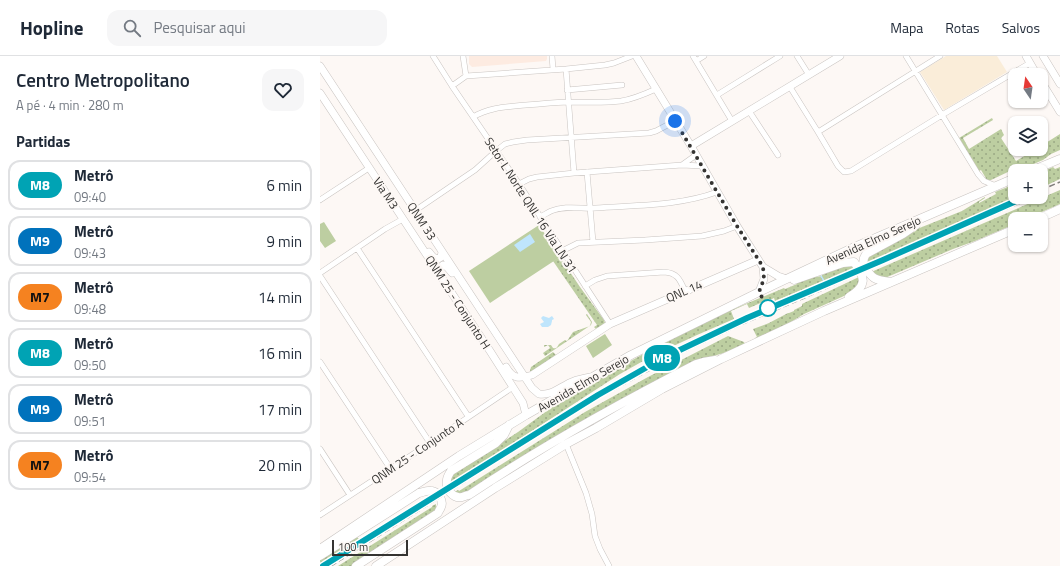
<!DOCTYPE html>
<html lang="pt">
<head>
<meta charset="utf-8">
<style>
  :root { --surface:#fff; --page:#f6f6f7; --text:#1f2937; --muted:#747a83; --line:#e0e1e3 }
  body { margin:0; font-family:"Titillium Web",sans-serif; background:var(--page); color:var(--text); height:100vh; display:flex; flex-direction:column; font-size:15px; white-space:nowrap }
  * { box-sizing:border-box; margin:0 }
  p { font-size:13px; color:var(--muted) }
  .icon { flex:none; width:22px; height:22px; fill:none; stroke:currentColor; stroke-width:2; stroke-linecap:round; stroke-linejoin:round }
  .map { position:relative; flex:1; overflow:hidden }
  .panel { display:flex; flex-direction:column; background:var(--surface); width:320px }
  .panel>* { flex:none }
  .badge { padding:0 8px; border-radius:13px; font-size:14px; line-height:26px }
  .needle { width:26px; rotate:347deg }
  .tools { position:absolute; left:688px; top:12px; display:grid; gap:8px }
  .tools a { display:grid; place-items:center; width:40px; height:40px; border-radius:8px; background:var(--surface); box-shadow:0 1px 3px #0004; font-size:20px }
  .scale { position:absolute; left:12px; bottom:10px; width:76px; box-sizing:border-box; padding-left:4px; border:2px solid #353432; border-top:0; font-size:11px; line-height:14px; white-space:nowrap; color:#353432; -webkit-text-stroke:3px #fdf8f5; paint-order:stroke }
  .you { position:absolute; width:20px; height:20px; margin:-10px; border:3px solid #fff; border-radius:50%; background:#1a73e8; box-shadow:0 0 0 6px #1a73e833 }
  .map>.badge { position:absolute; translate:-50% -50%; box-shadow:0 0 0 2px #fff }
  h2 { padding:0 16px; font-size:15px; line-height:36px }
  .round { display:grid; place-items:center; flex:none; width:42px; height:42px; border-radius:12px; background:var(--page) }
  .overview { display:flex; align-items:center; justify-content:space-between; height:68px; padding:0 16px }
  h1 { font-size:19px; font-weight:600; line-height:30px }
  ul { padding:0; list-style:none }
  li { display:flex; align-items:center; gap:12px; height:50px; margin:0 8px 6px; padding:0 8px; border:2px solid var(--line); border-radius:12px }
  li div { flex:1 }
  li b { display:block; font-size:15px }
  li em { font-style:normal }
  li .badge { min-width:44px; font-weight:700; text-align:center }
  header { display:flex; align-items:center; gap:24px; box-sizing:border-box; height:56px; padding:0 20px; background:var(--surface); border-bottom:1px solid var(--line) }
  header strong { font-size:19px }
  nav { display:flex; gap:22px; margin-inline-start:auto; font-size:14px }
  .search { width:280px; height:36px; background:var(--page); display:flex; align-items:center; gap:10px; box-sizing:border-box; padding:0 14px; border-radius:12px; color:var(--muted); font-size:15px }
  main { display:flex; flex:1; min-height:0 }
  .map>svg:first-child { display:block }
</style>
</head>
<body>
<header>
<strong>Hopline</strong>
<div class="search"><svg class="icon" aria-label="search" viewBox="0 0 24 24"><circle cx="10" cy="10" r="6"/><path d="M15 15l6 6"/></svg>Pesquisar aqui</div>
<nav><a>Mapa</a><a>Rotas</a><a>Salvos</a></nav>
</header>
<main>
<section class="panel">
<div class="overview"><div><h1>Centro Metropolitano</h1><p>A pé · 4 min · 280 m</p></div><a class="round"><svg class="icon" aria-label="heart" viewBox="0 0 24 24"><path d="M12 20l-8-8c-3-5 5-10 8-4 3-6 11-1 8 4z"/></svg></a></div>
<h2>Partidas</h2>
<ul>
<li><span class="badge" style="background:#00a3b4;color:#fff">M8</span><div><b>Metrô</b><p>09:40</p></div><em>6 min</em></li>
<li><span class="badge" style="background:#0072bc;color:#fff">M9</span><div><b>Metrô</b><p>09:43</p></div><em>9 min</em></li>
<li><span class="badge" style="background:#f58220;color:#111">M7</span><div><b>Metrô</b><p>09:48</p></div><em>14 min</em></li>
<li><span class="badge" style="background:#00a3b4;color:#fff">M8</span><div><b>Metrô</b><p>09:50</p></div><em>16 min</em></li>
<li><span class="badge" style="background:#0072bc;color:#fff">M9</span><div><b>Metrô</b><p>09:51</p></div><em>17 min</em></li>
<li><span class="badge" style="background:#f58220;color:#111">M7</span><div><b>Metrô</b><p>09:54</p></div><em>20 min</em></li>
</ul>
</section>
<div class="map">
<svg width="740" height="510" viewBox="0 0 740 510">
  <defs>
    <pattern id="grass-dots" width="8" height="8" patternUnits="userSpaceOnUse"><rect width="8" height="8" fill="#bdcea1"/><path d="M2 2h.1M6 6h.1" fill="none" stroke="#9aa884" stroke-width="1.8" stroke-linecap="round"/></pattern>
  </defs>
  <rect width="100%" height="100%" fill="#fdf8f5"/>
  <path fill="#faedd9" d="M626,0H677L687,16L624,54L600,16Z"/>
  <path fill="#fdebe1" d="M149,0H227V3L226,5L152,11L149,8Z"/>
  <path fill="url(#grass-dots)" d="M672,62L673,64L643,82L649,93L681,73L684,79L681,82L696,105L716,93H721V90L740,78V94L731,98L723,104L702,113L690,115L671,124H667L661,114L659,115L639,82Z
    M733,111L735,113L740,111V123L721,132V116Z
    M695,128V141H699L545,208V203L592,175L642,155L665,141V142L659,146V147L676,138L675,136Z
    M740,134V148L706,163H695V168L655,185L633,193L565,222L549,217Z
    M240,201L260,231L284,264L285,267L276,273L274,271L277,269L233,205Z
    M529,208L535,212L455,245L454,242L450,244V243L429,252L427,248L411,255L414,263L377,279L332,300L300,318L130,428L132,419L198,376L235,349L266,331L267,329L327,296L404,257L464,232L465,233L477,228V226L489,222L502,220V219Z
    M539,221L540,224L535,235L484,258L466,269L436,283L435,282L437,281L433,273L449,267L468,257H469L474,255V254L482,250V248L484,247Z
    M267,258L272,266L271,269L225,300L223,297L230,292L228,289L224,291V289H231L233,292C237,293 237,291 239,288C241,287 243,285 245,284L247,285L253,276L270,270L271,266L266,259Z
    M408,280L424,286L425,288L413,294L384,303L144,438H139L134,436L138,434L139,435L265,356L328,321Z
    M233,296L236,299L212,315H210L211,311Z
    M116,448V453L114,457L32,510H18L112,451V450Z
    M37,481L39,483L0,508V504Z"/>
  <path fill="#bdcea1" d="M4,166L16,185L5,192L0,185V168Z
    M219,169L240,201L170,247L149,215Z
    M285,278L292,289L273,302L266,290Z"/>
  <path fill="#bfe5fc" d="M210,178L215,186L200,196L194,189Z
    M223,260L229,262L232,260L234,263L232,264V265L231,269L228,271H222L220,268L224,266L221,262Z"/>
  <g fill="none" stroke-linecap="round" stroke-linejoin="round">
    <path stroke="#bfe5fc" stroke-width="1.5" d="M501,220L504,225"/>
    <g stroke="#c9c4c1" stroke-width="6">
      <path id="street" d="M113,0L132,30L199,128L290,268
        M143,0L146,20
        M232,0L233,13
        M373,0L412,65
        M477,0L489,19
        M586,0L658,118L664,125L676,130
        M376,5L384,0
        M246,13L254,117
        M132,30L146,20L246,13L285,9L294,7L312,0
        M470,31L498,76L518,110L524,116L531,115L622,59L710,7
        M247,34L302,29
        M397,39L460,0
        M429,55L458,99
        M153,61C170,51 187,51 206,49C221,48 235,46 249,46C267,46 284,47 301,45C314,43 325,38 336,33
        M498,76L620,0
        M362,109L376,99
        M267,116L273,186
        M199,128L209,123L217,121L254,117L362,109L382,110
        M0,144L49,112
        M96,154L155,114L176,95L185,88L193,86L207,84L329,77L336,75L355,65
        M220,161C224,159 227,157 231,155C245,149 262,153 276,152C316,149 359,150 397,136
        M37,192L148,360
        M242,195L258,187L325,184L382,180L404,175L417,170
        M0,217L65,173L83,163
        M0,220L110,387
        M265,230L275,224L287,220L344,216C358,217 360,224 365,235
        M0,306L70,412
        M246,388L266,437L272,458L275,480L280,493L289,510
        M0,393L30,439
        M0,459L110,387L193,331"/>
    </g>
    <g stroke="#c9c4c1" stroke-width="8">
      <path id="secondary" d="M316,0L371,90L417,170L443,211L444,223L439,236
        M706,0L717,19
        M723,0L740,28
        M0,10L212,332L219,338C233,340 242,329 254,325C259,323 265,322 270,321
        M721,25L740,56
        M0,37L170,295L203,347L206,359
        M371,90L520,0
        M109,196L113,201L118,203L121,201L122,196
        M443,211L458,220L467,223
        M118,216L120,212L123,209L127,211L132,217
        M186,311C193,323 199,323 212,319L290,268L438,204"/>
    </g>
    <g stroke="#c9c4c1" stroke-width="9">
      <path id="primary" d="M711,115L740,103
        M718,163L740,153
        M474,224L523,207L534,206C546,222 547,230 529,241
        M571,226C554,224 552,223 543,208L544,202L546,198L583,178L596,169
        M189,369L184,379L176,387L131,415C129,418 127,421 127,424C125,433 133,443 142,441C145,440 147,439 149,439C222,390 298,348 376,308L383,306L395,304
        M0,493L139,400L206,359L311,299L439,236L530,193L695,122
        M0,500L99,437C103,436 108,434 112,435C118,436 124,445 121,451C121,452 118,456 118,457L36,510
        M56,510L175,432L246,388L276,372L342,333L401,303L504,255L695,173"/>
    </g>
    <use href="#street" stroke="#fff" stroke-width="5"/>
    <use href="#secondary" stroke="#fff" stroke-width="7"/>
    <use href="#primary" stroke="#fff" stroke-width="8"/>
    <path stroke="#817e7c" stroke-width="1.5" stroke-dasharray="6 3" stroke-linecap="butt" d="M721,134L740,126
      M3,510L16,502
      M11,510L270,347L359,298L418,270L482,243L648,169L715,141"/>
  </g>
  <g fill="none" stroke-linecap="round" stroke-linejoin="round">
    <g stroke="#fff" stroke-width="9">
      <path id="line" d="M3,510L278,339L343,302L427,262L563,204L705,141"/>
    </g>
    <use href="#line" stroke="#00a3b4" stroke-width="6"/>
    <path stroke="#353432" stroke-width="4" stroke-dasharray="0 7.2" d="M355,65L370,90L417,170L443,211L444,223L439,236L448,252"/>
  </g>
  <circle fill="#fff" stroke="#00a3b4" stroke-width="2" cx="448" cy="252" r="8"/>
  <g text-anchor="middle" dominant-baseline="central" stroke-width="4" stroke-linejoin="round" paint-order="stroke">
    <g font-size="12" fill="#353432" stroke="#fdf8f5">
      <text transform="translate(66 137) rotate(56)">Via M3</text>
      <text transform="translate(211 149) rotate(57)">Setor L Norte QNL 16 Via LN 31</text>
      <text transform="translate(102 165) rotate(57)">QNM 33</text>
      <text transform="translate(553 184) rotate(-24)">Avenida Elmo Serejo</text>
      <text transform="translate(364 235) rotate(-23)">QNL 14</text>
      <text transform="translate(138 246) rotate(57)">QNM 25 - Conjunto H</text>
      <text transform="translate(263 327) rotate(-30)">Avenida Elmo Serejo</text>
      <text transform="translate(97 395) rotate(-34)">QNM 25 - Conjunto A</text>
    </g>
  </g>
</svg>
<div class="tools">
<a><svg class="needle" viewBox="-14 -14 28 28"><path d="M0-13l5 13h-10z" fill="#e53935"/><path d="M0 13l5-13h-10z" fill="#747a83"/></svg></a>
<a><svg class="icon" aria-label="layers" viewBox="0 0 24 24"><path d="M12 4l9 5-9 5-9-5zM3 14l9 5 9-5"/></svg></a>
<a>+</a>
<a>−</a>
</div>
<div class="scale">100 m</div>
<div class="you" style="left:355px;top:65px"></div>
<b class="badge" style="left:342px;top:302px;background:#00a3b4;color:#fff">M8</b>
</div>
</main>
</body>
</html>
